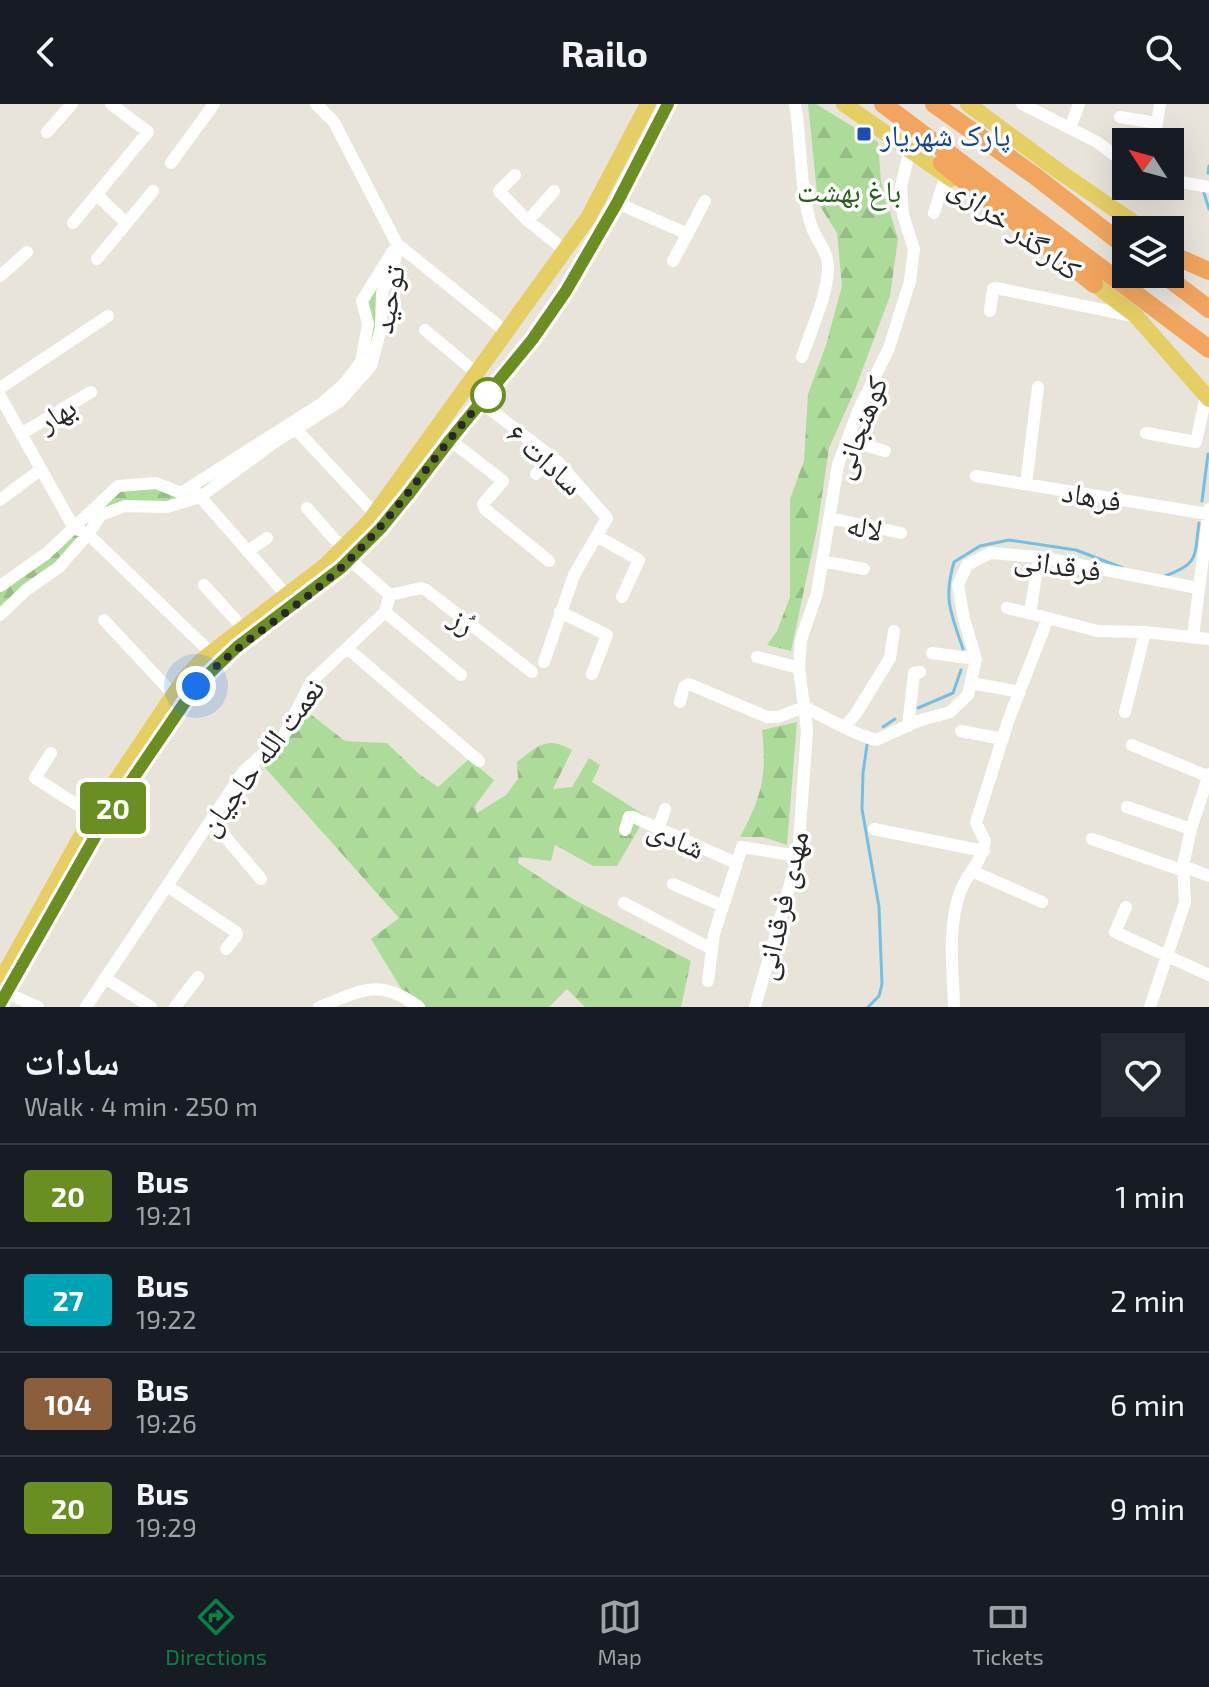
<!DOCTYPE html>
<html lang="en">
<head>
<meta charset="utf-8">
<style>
  :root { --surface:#171b24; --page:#242831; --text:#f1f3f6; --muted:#9ea1a6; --line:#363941; --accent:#0b8043 }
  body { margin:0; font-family:"Exo 2","Noto Naskh Arabic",sans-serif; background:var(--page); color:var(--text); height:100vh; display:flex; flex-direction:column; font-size:30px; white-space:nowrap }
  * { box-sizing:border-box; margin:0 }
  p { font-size:26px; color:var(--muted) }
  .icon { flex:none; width:44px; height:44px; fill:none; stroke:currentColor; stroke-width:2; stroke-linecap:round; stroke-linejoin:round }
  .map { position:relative; height:903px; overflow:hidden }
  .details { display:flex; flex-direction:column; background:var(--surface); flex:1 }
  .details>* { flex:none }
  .badge { padding:0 16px; border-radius:6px; font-size:28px; line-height:52px }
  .needle { width:52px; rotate:306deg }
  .tools { position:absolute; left:1112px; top:24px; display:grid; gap:16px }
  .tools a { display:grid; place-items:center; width:72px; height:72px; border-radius:0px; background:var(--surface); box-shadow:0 8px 32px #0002; font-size:40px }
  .you { position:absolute; width:40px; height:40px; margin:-20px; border:6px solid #fff; border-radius:50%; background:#1a73e8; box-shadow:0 0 0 12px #1a73e833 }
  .map>.badge { position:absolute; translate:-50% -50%; box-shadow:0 0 0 4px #fff }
  .round { display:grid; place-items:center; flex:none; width:84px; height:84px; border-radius:0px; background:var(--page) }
  .headline { display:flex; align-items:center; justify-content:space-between; height:136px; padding:0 24px }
  h1 { font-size:38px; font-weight:700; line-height:60px }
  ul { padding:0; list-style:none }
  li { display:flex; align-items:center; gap:24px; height:104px; padding:0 24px; border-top:2px solid var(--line) }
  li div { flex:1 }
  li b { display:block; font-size:30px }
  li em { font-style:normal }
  li .badge { min-width:88px; font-weight:700; text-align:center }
  header { display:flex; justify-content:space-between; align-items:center; height:104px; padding:0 24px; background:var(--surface); font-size:36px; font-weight:700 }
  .tabs { display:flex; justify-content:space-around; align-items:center; height:112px; border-top:2px solid var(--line); background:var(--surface); font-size:22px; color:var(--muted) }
  .tabs a { display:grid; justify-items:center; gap:4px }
  .tabs .current { color:var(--accent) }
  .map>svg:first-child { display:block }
</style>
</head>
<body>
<header><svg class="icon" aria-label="back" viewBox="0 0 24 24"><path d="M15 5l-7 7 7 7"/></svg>Railo<svg class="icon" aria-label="search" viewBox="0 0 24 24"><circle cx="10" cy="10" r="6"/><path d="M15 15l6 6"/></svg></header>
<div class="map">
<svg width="1209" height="903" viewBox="0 0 1209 903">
  <defs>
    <pattern id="forest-firs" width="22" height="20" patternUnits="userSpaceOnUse" patternTransform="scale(2)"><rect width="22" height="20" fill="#addc9a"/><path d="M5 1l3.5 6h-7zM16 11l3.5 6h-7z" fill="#95bd85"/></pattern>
  </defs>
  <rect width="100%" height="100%" fill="#e9e4da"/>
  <path fill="url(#forest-firs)" d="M808,0H816L878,38L881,78L898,135L890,192L854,288L829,344L817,425L791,547L767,541L777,527L790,493V395L804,357L808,290L826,241L842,182L837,129L818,99Z
    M394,148L380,223L348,287L182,399L124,400L86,430L0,509V485L118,384L155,381L180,390L294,317L362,259L365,199Z
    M305,606L345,637L387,639L419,670L438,683L469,655L494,676L475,702L477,709L506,691L518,675L517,658C537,642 547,631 572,646L553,685L572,683L589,654L600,661L592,678L646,712L617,762H593L555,741L551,757L519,753L518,759L573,795L691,857L681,903H585L567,885L549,903H426L402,886L371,835L399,814L261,659L289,634Z
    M797,618L787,741L763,733H740C762,692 767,672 762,626Z"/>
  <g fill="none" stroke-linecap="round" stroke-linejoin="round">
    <path stroke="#74c0e4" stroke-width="3" d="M1208,69L1209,62
      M1204,89L1209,105
      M1202,397L1208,350
      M1165,472C1200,459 1194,453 1199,419
      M963,545C951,509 943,495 954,458L980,442L1009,436L1076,446L1123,464
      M918,604L953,589L961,566
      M883,623L895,615
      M867,641L863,669L862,705L879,803L882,880L879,892L868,903"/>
    <path stroke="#fff" stroke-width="12" d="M316,0L334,18L397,140L505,227
      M795,0C802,40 799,85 812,124C817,137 829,149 828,164C827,194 811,225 802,253
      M1022,0L1097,38L1126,60
      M1120,13L1157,19
      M1070,24L1079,0
      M47,28L72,0
      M1154,38L1160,0
      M171,59L214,0
      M515,71L499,87L528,117L566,147
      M1170,76L1209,83
      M97,91L126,119
      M617,99L688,130
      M934,109L946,71
      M528,117L554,87
      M73,119L148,28L111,0
      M97,155L153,87
      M673,157L705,97
      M0,172L27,148
      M990,207L993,185L996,184L1133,212
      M425,226L475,268
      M0,284L108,212
      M0,292L74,424L88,430L211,549
      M481,298L558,358L607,414L574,471L544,558
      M293,322L375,410
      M1146,329L1196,338L1206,292
      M21,330L91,288
      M450,336L503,377L483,400L485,405L549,457
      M848,336L885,347
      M536,370L551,352
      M976,372L1208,410
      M1026,380L1038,283
      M197,389L287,492
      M0,396L40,366
      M307,404L343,445
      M829,414L901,429
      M597,432L639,456L622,493
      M248,447L267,434
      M350,456L390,491
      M822,457L864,465
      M204,481L243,524
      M0,482L47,449L118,382L156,379L181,389L321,300L344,280L361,258L368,220L362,197L393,147
      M390,491L421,484L426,486L532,568
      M1007,504L1048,514
      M385,508L461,571
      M560,508L607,531L592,570
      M1030,509L1039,453
      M0,511L26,486L59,463L88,430L101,411L125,402L167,403L200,393L275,338L339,298L371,262L381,224L382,189L395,156L397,140
      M104,516L173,590
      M1193,533L1209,405
      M348,545L479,657
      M932,549L976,555
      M757,553L799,564
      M971,579L1020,588
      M680,598L684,583L689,580L767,613H778L804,603C828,614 850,629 876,636L918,617L950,608L968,591L976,555L964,515L958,481L967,461L990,449L1039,453L1198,484
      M1125,608L1145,528
      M908,622L914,569L920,568
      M844,623L855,611L890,554L894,527
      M961,627L1003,635
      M1132,641L1207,672
      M51,649L35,674L93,711
      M1127,703L1191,725
      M211,716L261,775
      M658,725L665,705
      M874,725L984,747
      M625,726L629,713H633L736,759
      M1092,735L1184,767
      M1183,762L1209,772
      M974,768L1042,798
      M673,780L723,802
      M167,782L236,828L237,831L226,845
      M624,799L712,845
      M1126,803L1115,828L1209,871
      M105,874L151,903
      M708,877L714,830L742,743L798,752
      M7,889L38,903
      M86,903L243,668L284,631L311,578L385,508L390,491
      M175,903L198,873
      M319,903C362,887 378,873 419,903
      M755,903L798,752L807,626L799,564L801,536L817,489L838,361L858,307L889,244L910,177L914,145L903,111L901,82L910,46
      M954,903C953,865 947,825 960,788C967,769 981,761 985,737L976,719L1008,617L1048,514L1097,527L1145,528L1209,535
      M1150,903L1185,798L1183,762L1191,725L1209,670"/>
    <path stroke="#e5ce64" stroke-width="16" d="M844,0L951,75
      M968,0L1060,68L1145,126
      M1086,174L1136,212L1209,295
      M0,878L93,711L185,574L202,556L326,461L369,418L588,114L648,0
      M0,900L104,717L196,582L237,543L341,464L381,424L408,391L450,336L532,236L566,187L617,99L668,0"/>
    <path stroke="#f1a55e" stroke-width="18" d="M883,0L1209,245
      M934,0L1035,72L1126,143
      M942,59L1094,180
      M1170,150L1209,167
      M1163,170L1209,205"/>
  </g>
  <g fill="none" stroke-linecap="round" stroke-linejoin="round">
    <g stroke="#fff" stroke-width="18">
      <path id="line" d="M0,900L104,717L196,582L237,543L341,464L381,424L408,391L450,336L532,236L566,187L617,99L668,0"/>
    </g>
    <use href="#line" stroke="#6b8e23" stroke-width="12"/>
    <path stroke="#282828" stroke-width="8" stroke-dasharray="0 14.4" d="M196,582C243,533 304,502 351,454C402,404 439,343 488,291"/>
  </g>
  <rect fill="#1a4fb4" stroke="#fff" stroke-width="3" x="856" y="22" width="16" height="16" rx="4"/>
  <circle fill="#fff" stroke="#6b8e23" stroke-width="4" cx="488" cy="291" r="16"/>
  <g text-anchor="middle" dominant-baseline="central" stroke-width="7" stroke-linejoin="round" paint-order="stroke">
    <g font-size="30" fill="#164399" stroke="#fff" text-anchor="start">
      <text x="880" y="30">پارک شهریار</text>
    </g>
    <g font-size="30" fill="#285e1f" stroke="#fff">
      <text x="849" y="86">باغ بهشت</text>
    </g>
    <g font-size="30" fill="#282828" stroke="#fff">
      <text transform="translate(1016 123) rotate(36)">کنارگذر خرازی</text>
      <text transform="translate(387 195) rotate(-79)">توحید</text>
      <text transform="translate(56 309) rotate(-31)">بهار</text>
      <text transform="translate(858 323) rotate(-69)">کوهنجانی</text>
      <text transform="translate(546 354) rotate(42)">سادات ۶</text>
      <text transform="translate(1092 391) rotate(10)">فرهاد</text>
      <text transform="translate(865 422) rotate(12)">لاله</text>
      <text transform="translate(1058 459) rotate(9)">فرقدانی</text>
      <text transform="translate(464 516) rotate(38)">رُز</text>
      <text transform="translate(260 652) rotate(-53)">نعمت الله حاجیان</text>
      <text transform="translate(677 733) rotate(24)">شادی</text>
      <text transform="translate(780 801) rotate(-77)">مهدی فرقدانی</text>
    </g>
  </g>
</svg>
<div class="tools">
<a><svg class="needle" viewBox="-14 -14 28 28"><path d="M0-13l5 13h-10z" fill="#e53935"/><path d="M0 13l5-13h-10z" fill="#9ea1a6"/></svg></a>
<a><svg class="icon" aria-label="layers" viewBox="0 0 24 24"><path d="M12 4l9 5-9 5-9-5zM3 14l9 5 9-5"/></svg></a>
</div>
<div class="you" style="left:196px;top:582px"></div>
<b class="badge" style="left:113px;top:704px;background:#6b8e23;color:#fff">20</b>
</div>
<section class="details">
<div class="headline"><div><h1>سادات</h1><p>Walk · 4 min · 250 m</p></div><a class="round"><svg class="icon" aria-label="heart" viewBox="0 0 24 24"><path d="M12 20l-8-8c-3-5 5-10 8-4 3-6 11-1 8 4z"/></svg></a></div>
<ul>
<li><span class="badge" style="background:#6b8e23;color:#fff">20</span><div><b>Bus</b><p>19:21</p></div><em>1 min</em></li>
<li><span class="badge" style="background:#00a3b4;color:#fff">27</span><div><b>Bus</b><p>19:22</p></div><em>2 min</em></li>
<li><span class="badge" style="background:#8b5e3c;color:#fff">104</span><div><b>Bus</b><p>19:26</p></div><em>6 min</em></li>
<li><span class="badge" style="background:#6b8e23;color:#fff">20</span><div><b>Bus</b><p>19:29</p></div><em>9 min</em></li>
</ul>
</section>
<nav class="tabs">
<a class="current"><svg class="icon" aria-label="directions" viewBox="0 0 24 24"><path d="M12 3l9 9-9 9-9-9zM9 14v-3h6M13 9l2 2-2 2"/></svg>Directions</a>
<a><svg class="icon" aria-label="map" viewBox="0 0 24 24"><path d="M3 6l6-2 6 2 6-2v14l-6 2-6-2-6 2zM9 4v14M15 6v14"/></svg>Map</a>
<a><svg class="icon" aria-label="tickets" viewBox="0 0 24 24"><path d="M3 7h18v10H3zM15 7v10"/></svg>Tickets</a>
</nav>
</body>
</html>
